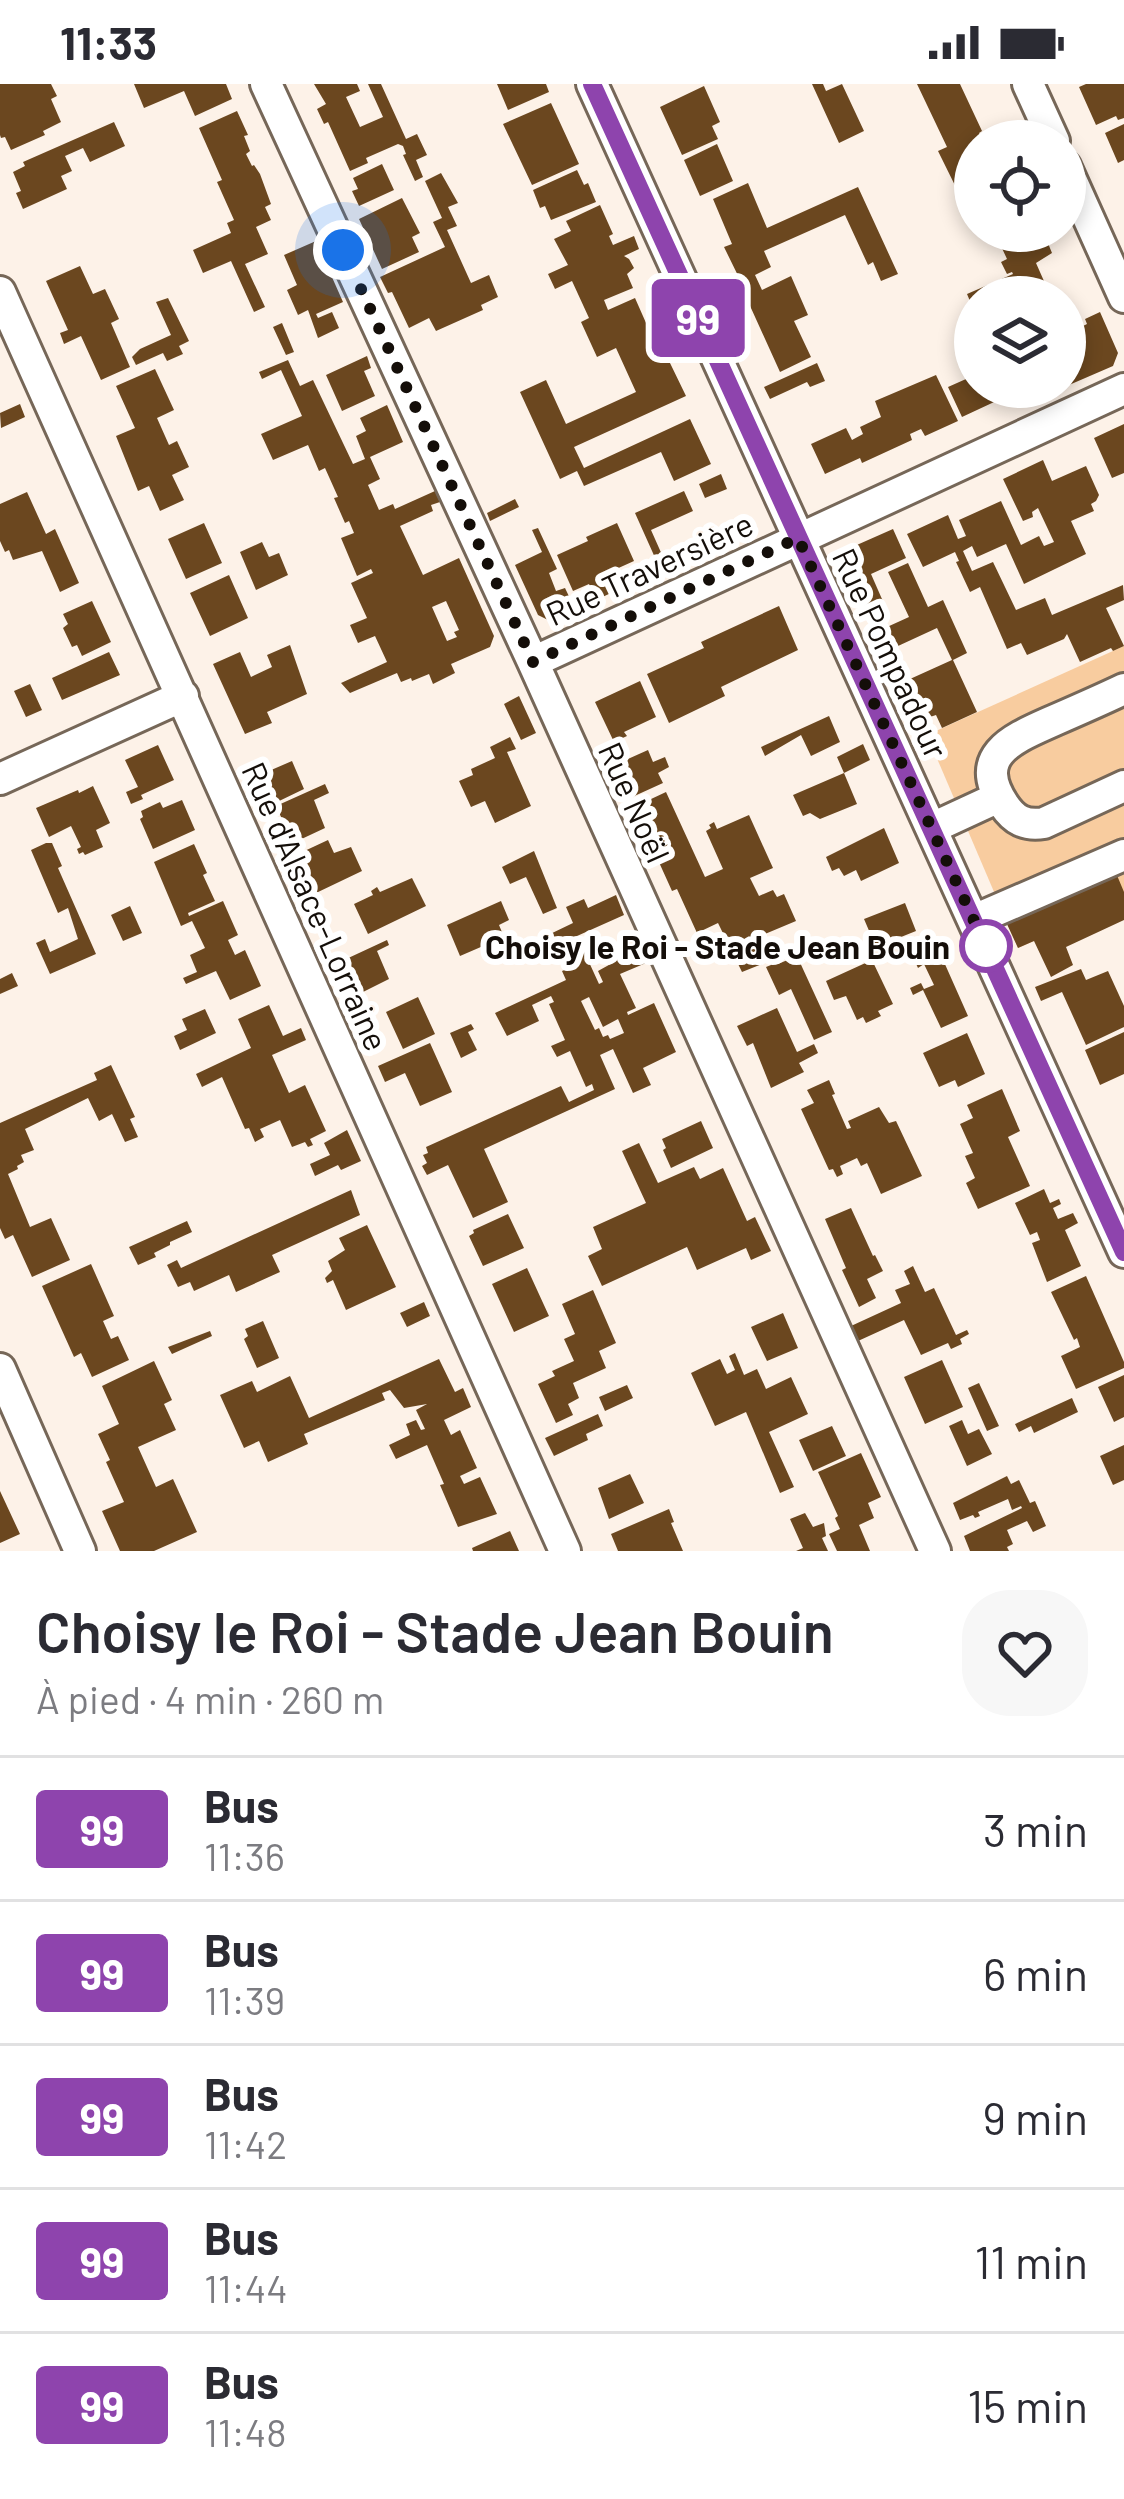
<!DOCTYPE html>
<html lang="fr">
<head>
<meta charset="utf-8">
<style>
  :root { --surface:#fff; --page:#f7f7f7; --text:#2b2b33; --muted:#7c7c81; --line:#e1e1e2 }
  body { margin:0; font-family:Barlow,sans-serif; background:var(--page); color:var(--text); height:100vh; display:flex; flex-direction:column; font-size:45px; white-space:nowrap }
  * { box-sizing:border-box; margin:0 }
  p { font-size:39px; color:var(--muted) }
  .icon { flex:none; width:66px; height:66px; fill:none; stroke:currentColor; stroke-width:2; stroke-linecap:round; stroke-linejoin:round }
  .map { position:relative; height:1467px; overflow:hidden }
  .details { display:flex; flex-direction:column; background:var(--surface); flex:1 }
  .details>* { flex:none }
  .badge { padding:0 24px; border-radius:9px; font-size:42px; line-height:78px }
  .buttons { position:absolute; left:954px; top:36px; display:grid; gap:24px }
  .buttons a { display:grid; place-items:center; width:132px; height:132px; border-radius:50%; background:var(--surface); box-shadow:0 6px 18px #0003; font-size:60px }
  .you { position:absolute; width:60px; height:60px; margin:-30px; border:9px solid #fff; border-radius:50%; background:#1a73e8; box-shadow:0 0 0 18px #1a73e833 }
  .map>.badge { position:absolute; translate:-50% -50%; box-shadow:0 0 0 6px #fff }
  .round { display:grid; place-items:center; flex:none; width:126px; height:126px; border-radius:48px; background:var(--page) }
  .summary { display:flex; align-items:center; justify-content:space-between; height:204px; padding:0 36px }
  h1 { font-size:57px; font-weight:600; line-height:90px }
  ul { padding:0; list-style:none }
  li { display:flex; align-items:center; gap:36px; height:144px; padding:0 36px; border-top:3px solid var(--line) }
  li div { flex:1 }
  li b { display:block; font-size:45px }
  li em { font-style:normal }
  li .badge { min-width:132px; font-weight:700; text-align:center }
  .status { display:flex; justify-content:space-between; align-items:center; height:84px; padding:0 60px; background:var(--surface); direction:ltr }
  .status svg { height:33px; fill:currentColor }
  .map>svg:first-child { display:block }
</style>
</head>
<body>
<div class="status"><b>11:33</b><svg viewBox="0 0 49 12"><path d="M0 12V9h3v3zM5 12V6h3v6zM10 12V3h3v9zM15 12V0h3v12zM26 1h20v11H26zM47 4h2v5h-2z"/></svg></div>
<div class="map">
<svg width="1124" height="1467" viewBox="0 0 1124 1467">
  <rect width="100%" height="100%" fill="#fdf2e8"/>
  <path fill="#f8cc9f" d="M1124,562V817L1018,864L927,651Z"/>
  <path fill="#6b471f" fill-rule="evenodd" d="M0,0H51L57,12L51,15L61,38L43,47L45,51L11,66L5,53L1,54L0,51Z
    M134,0H226L232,15L195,32L184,7L144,24Z
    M314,0H357L360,7L346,13L360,43L383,33L368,0H381L406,55L417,50L427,71L416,76L423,93L415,97L403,71L406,70L403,62L398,60L366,74L368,79L350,87L328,38L324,40L317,25L326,20Z
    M497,0H546L549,8L508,26Z
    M812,0H823L826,7L842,0L864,47L839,59Z
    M917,0H960L982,47L979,49L983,57H975V142L938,67L947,63Z
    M1086,0H1124V34L1118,36L1116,32L1096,41L1079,3Z
    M704,2L720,38L712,42L718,55L682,71L660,23Z
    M551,19L579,80L532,101L503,40Z
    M237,27L248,51L244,52L250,67L246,70L252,82L254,81L260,90L271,120L265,123L271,136L256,143L268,170L245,180L265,223L254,228L231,177L203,189L193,166L231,149L227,139L234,136L217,98L222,96L199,44Z
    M114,38L125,62L90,78L83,64L65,72L72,87L61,92L67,105L23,125L16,109L21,107L13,88L25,82L23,78Z
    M1124,40V76L1118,79L1105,49Z
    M717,60L733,97L700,112L684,76Z
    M382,80L394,106L359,122L352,107L358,105L353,94Z
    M577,86L584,101L588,99L596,118L551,136L545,122L540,124L533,106Z
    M441,89L458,119L448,123L457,142L447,146L471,199L489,191L498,213L481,221L483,226L436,247L429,234L409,244L392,208L388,209L380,193L445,163L433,138L442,134L425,97Z
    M748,99L767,144L858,103L898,190L881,197L873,178L868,181L845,131L764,167L771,183L755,191L762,206L791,192L808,231L794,237L811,273L780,288L746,213L748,212L724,163L732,160L713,115Z
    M402,114L420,149L412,153L419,168L382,185L359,135Z
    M600,121L613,150L609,152L613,161L634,152L639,165L624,172L629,175L634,184L627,190L633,204L604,216L608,226L635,214L650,248L654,246L686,312L574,363L584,384L690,335L711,380L674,397L661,368L584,402L577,387L560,395L520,308L546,296L566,340L636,308L616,264L597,273L581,238L589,234L572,197L555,205L548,190L568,181L554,155L571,147L566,137Z
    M994,147H1043L1052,169L1036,179L1051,213H1007L1004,208L994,213H975V229L967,210L1013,190L1012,188L1007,190L1001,178L1007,175Z
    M316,157L343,218L316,230L318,234L332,228L339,244L318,254L308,226L298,231L287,206L297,201L284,171Z
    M80,182L93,210L105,205L119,235L111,239L130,283L101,296L81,252L64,260L60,249L68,246L46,197Z
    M168,214L189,257L179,262L183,270L167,277L163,269L136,281L132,273L140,265L171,251L156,218Z
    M1100,228L1118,269L1113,282L1069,301L1065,291V278L1082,270L1073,247L1087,240L1085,235Z
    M282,239L294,268L286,271L273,243Z
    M367,272L371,284L364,287L375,312L342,327L326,291Z
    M288,276L300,302L313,296L353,380L365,375L356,352L366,347L360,334L387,321L403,358L370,373L380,395L368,401L379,426L393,420L395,425L435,407L440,418L431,421L433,427L400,442L423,491L459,474L494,552L490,563L451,580L455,589L433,600L429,590L412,597L411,594L401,598L397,589L350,609L341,599L387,578L375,552L358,559L350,541L367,534L351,499L373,489L371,485L357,492L341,454L354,449L349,437L345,439L334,414L338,413L325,384L319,387L308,361L273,376L261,350L302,332L281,286L262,295L259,288ZM446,517L459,546L454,548L457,553L447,557L432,523Z
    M817,279L825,297L810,303L807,298L770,315L764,303Z
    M155,285L174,326L157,334L169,361L177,357L189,383L172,391L184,416L160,427L149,402L138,407L116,352L135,344L116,302Z
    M936,291L958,337L925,352L921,345L910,350L912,356L862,379L860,374L825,390L811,360L846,344L852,356L863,350L860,343L881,333L875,317Z
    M975,291V303H1003L1007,312L962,333L948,303Z
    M20,320L25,333L1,344L0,329Z
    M1124,340V389L1112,394L1094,354Z
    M1043,376L1052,397L1086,382L1099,411L1096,417L1091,420L1094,427L1071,437L1086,470L1024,500L1006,460L977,473L972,462L963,467L972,487L993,478L1016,526L1045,514L1052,531L1123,501L1124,516L1106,524L1124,562L1113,567L1111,564L1080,578L1067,550L1064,555L1027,571L1021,559L1007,565L980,503L970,508L956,478L959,477L955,468L923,483L907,450L948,431L958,455L966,452L959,436L1001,417L1021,461L1039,452L1044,462L1054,458L1038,424L1032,428L1033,433L1023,437L1003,395Z
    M721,390L727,405L705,414L699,400Z
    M684,407L693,427L651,446L663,473L678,467L682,477L661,487L635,429Z
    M27,408L46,450L55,445L79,499L60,508L42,467L13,476L9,466L5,468L0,457V420Z
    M515,415L519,423L490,437L487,429Z
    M204,439L222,479L186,495L168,455Z
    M617,439L634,477L603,491L611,509L596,516L589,500L573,507L557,471L588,457L586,453Z
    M538,444L557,485L549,489L556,507L565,504L575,525L550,537L538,531L515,481L542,468L532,446Z
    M893,445L906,474L871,490L885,522L868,530L845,478L850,464Z
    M262,458L269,473L279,469L288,491L256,506L240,468Z
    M908,479L928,523L943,516L967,569L953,576L977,628L942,644L936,631L930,633L925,620L917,624L913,616L918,613L910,595L952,576L937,544L885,568L876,548L909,533L888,488Z
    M229,491L248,534L210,552L190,509Z
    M92,517L111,558L82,572L77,561L72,563L63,544L68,540L63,530Z
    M779,522L798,566L721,603L725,612L669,639L647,590L704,564L701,558Z
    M290,561L307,610L267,628L272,639L245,650L213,580L240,568L251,593L272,583L267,571Z
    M109,568L120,591L62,616L52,594Z
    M640,597L656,633L624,648L627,652L614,658L595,618Z
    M30,600L42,626L26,633L14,607Z
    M519,612L536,649L521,656L504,620Z
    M829,632L840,658L811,672L801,651L765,672L761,663Z
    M510,653L516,665L507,668L531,722L495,739L485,717L471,723L459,697L473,691L471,685L495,674L490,663Z
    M863,660L870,676L844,689L857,720L820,735L810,729L803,732L793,711L844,689L837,673Z
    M158,661L174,696L141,711L143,715L131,720L126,708L138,703L125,676Z
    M648,666L653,678L665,673L669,683L658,689L663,699L630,714L622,695L617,697L610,683Z
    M292,677L304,705L275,719L262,690Z
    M325,700L329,709L314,716L325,744L293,759L276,722Z
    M93,702L110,739L96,746L103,763L85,771L83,768L79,770L77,765L81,763L71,742L49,753L36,724L78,706L79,709Z
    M666,708L705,793L723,785L706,747L711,744L709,741L714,738L717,745L749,731L773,784L750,794L759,812L773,806L777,813L784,810L796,837L751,856L762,880L742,888L718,839L697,849L677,805L672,807L634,723Z
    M182,716L195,746L153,765L140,735L143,733L141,727L160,718L163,724Z
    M884,744L899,779L861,797L856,786L844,792L839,784L832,787L826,773Z
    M328,756L334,769L351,763L362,787L316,809L298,770Z
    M46,759H52L62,782L58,784L96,870L50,890L36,859L45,855L50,868L78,855L68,824L58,829L31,766Z
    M194,760L207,789L203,791L215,817L188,829L189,832L223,817L238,851L228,856L235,871L245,866L261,902L230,916L216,887L186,900L183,894L197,888L190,871L205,864L192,837L181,842L154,778Z
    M534,767L557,824L543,830L526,793L510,800L502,783Z
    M1116,789L1124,808V836L1066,863L1073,881L1051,893L1034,857L1018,864L1006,838Z
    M412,794L426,822L368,850L354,820L373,811L371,807L377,803L380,808Z
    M616,811L624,831L577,852L599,900L603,898L598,887L616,877L615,872L638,861L646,879L620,890L636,924L627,928L628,931L654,919L676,968L643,984L651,1001L633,1009L613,965L600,971L615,1005L484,1065L508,1118L473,1134L448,1081L427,1091L422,1082L427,1079L423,1071L428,1069L426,1063L561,1002L569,1018L594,1006L592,1000L586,1003L570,967L557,973L551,962L565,956L549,920L554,918L551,912L532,921L539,937L507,952L495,929L566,896L562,887L567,885L564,877L558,879L546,852L573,839L566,823L584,815L588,824ZM589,913L603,943L618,935L624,949L610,955L608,951L603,953L599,944L595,946L581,917Z
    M501,817L509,836L499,841L504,853L460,872L447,841Z
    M905,819L916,847L876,863L864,835Z
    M130,822L142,849L123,857L111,831Z
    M387,856L389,861L377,867L389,895L359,910L344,876Z
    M936,860L968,932L941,944L923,906L913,911L910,904L921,899L924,905L934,901L924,880L918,884L912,871Z
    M771,864L778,880L797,872L832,948L814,956L791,905L779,911L766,883L771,881L765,868Z
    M872,876L893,920L878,927L881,932L866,939L863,933L857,936L846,912L834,916L826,897Z
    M1081,885L1086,896L1108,887L1124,922V943L1086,961L1062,908L1041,917L1035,903Z
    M12,889L18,902L0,910V895Z
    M418,913L435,950L403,965L386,928Z
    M269,921L283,952L301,944L306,956L272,971L289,1009L305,1001L326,1047L310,1055L313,1061L308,1063L305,1058L292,1063L280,1036L260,1045L264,1053L255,1058L249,1044L245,1045L222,993L202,1003L196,990L251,964L238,935Z
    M777,924L797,968L814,960L818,969L799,979L804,988L771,1004L753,959L747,962L737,942Z
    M205,925L216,949L180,966L174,952L187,946L182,935Z
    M471,940L474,945L468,948L477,966L461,974L450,949Z
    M1124,948V990L1100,1001L1085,966Z
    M967,949L985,990L958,1003L955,996L939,1003L923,969Z
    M430,959L452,1008L420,1022L405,989L385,998L378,982Z
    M111,981L135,1033L130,1035L138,1053L125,1058L112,1030L99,1037L88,1014L25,1045L34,1066L21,1071L24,1078L17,1082L18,1085L8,1090L30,1143L51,1134L70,1176L32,1193L13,1151L5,1155L0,1144V1039L97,996L94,989Z
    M829,996L835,1010L832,1011L847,1045L851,1044L848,1037L879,1023L889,1039L896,1037L922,1092L881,1110L867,1079L861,1082L857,1074L840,1082L843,1090L837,1093L833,1085L829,1086L801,1025L814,1019L807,1006Z
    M1002,1005L1020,1047L1008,1053L1030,1102L978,1125L966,1099L975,1094L965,1072L973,1069L960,1040L973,1034L967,1021Z
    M701,1037L713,1064L671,1084L663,1066L666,1064L662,1055Z
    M347,1046L361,1077L341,1086L338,1081L315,1092L310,1080L330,1071L324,1059Z
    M639,1059L658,1099L694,1083L700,1095L723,1084L747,1137L755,1133L771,1167L751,1176L746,1164L697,1186L687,1163L602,1202L588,1172L602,1165L593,1143L646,1119L622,1067Z
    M1044,1105L1050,1119L1059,1115L1061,1120L1053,1124L1058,1135L1073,1129L1078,1139L1065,1146L1081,1182L1047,1198L1032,1159L1040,1156L1037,1148L1030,1151L1015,1119Z
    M351,1106L360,1131L272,1171L280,1188L236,1208L229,1191L194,1207L190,1198L178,1203L167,1181L177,1176L181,1184Z
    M851,1124L873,1172L875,1171L883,1187L867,1195L876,1214L859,1223L842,1186L846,1184L825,1135Z
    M508,1130L524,1164L483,1182L469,1152L474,1149L473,1146Z
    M187,1137L192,1148L170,1158V1161L154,1169L156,1173L138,1181L129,1163Z
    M367,1141L396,1203L346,1226L333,1196L327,1199L325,1194L332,1187L328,1177L345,1166L339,1154Z
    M91,1180L114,1232L103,1237L111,1255L118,1252L129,1276L92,1293L81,1269L74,1273L42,1202Z
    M913,1182L925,1208L934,1204L956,1251L967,1246L969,1250L960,1255L962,1260L951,1265L948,1259L921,1271L904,1236L858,1257L851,1242L901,1219L895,1206L910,1200L904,1187Z
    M527,1184L549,1232L514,1248L492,1200Z
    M1086,1192L1124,1278V1284L1076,1305L1061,1272L1080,1263L1077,1254L1074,1256L1051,1208Z
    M593,1206L616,1259L599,1267L606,1284L573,1299L579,1314L568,1320L573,1331L556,1339L538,1300L555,1292L552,1287L574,1277L564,1255L575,1250L562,1220Z
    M424,1218L430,1232L407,1243L400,1229Z
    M783,1229L798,1264L767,1277L751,1243Z
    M263,1237L279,1274L257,1284L244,1255L248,1252L245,1245Z
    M210,1247L212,1252L172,1270L168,1263Z
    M735,1269L744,1291L757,1285L766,1305L791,1293L808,1330L769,1348L794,1403L780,1409L746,1328L715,1342L691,1289L720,1275L727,1290L735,1286L729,1272Z
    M439,1275L455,1308L463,1304L471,1323L444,1336L451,1351L460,1346L477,1384L460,1392L464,1400L480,1393L497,1430L458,1443L440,1401L444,1400L427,1361L396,1375L389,1361L410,1351L406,1340L416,1336L421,1346L425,1345L416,1326L427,1320L404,1324L390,1306L382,1309L385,1316L304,1350L308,1360L268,1378L259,1357L244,1364L220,1311L252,1297L257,1308L290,1292L309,1334Z
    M942,1276L963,1323L925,1340L904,1293Z
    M154,1277L172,1316L164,1320L176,1346L138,1363L156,1403L173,1395L197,1448L154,1467H120L102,1427L124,1418L106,1378L110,1376L98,1350L119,1340L102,1302Z
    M1124,1291V1333L1114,1338L1098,1303Z
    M979,1299L999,1342L987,1347L968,1304Z
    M627,1301L633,1314L605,1327L599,1313Z
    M1072,1314L1078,1328L1034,1349L1031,1342L1019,1348L1015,1340Z
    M598,1330L603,1342L586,1350L588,1356L554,1372L545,1354Z
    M962,1336L968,1350L979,1345L992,1370L967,1382L949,1342Z
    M832,1342L846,1372L813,1387L799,1356Z
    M1124,1361V1396L1113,1401L1100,1372Z
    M861,1369L881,1413L868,1419L874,1434L859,1441L870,1467H837L829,1450L840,1445L835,1434L838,1432L818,1388Z
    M630,1390L644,1419L609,1435L598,1404Z
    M1007,1392L1011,1400L1019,1396L1030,1419L1035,1417L1046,1442L1033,1448L1027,1437L1007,1446L1013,1460L1007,1463L1009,1467H970L964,1452L1022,1424L1021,1422L1012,1426L1008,1415L978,1428L980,1432L975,1434L973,1431L960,1436L953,1419Z
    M0,1407L20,1450L0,1459Z
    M669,1425L674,1438L671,1439L683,1467H618L611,1450Z
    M805,1429L813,1443L824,1439L826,1452L822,1454L828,1467H796L803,1464L790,1435Z
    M510,1447L519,1467H473L472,1464Z"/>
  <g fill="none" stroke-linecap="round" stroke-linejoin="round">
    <g stroke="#766758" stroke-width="36">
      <path id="minor" d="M266,0L533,578L935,1467
        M592,0L1124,1168
        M1028,0L1054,57
        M1065,82L1124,213
        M0,208L565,1467
        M533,578L1124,305
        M1124,605C1101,616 1078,626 1055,636C1015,654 970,670 1004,721C1014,736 1025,742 1044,739L1124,702
        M0,695L183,612
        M932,744L999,713
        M974,836L1124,771
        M0,1285L80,1467"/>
    </g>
    <use href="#minor" stroke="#fff" stroke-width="30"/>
  </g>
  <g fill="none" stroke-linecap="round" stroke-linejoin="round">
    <g stroke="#fff" stroke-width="27">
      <path id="line" d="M592,0L1124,1168"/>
    </g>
    <use href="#line" stroke="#8e44ad" stroke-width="18"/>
    <path stroke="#140e09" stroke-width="12" stroke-dasharray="0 21.6" d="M343,166L533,578L798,454L993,878L986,862"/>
  </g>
  <circle fill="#fff" stroke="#8e44ad" stroke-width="6" cx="986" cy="862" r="24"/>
  <g text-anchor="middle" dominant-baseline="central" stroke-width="12" stroke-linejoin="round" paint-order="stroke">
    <g font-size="33" fill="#140e09" stroke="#fff">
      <text transform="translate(649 484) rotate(-25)">Rue Traversière</text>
      <text transform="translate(891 569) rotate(65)">Rue Pompadour</text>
      <text transform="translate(635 718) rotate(66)">Rue Noël</text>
      <text transform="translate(316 822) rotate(66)">Rue d'Alsace-Lorraine</text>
    </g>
    <g font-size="33" font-weight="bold" fill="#140e09" stroke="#fff" text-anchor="end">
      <text x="950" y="862">Choisy le Roi - Stade Jean Bouin</text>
    </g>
  </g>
</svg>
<div class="buttons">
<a><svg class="icon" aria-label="locate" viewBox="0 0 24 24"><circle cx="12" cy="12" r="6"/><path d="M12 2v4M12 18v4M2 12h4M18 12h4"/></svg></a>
<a><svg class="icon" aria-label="layers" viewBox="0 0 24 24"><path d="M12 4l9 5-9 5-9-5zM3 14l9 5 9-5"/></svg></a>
</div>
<div class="you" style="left:343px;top:166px"></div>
<b class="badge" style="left:698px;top:234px;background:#8e44ad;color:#fff">99</b>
</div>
<section class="details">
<div class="summary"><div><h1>Choisy le Roi - Stade Jean Bouin</h1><p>À pied · 4 min · 260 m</p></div><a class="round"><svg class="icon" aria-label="heart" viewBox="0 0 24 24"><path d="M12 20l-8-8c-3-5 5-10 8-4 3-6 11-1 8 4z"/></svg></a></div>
<ul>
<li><span class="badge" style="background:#8e44ad;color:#fff">99</span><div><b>Bus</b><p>11:36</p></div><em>3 min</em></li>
<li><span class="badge" style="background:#8e44ad;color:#fff">99</span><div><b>Bus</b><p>11:39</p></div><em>6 min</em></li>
<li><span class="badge" style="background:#8e44ad;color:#fff">99</span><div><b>Bus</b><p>11:42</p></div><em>9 min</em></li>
<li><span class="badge" style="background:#8e44ad;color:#fff">99</span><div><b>Bus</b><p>11:44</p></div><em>11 min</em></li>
<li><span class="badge" style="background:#8e44ad;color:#fff">99</span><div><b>Bus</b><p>11:48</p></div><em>15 min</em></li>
</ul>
</section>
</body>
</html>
